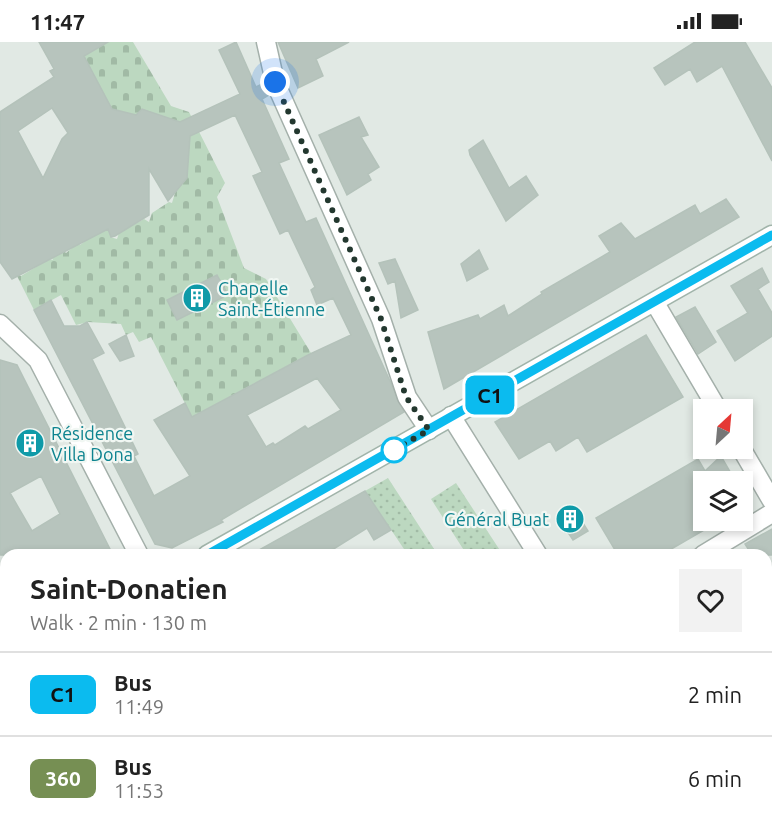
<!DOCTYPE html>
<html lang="en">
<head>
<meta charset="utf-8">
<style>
  :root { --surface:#fff; --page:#f2f2f2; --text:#222; --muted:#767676; --line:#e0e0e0 }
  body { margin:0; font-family:Ubuntu,sans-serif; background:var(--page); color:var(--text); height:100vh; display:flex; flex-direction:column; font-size:22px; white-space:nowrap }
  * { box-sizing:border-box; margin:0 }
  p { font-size:20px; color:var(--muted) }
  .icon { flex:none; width:33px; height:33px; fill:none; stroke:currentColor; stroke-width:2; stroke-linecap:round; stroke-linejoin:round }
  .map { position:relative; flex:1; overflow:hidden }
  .sheet { position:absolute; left:0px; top:507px; width:772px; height:282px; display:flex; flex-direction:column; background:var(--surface); border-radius:18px 18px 0 0; box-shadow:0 3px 9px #0003 }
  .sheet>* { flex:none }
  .badge { padding:0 12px; border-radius:9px; font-size:21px; line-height:39px }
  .needle { width:39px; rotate:26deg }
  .tools { position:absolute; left:693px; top:357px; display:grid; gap:12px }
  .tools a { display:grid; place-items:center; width:60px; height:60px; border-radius:0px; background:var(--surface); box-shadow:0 3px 9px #0003; font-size:30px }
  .you { position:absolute; width:30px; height:30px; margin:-15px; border:4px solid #fff; border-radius:50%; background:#1a73e8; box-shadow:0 0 0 9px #1a73e833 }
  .map>.badge { position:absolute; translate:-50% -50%; box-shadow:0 0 0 3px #fff }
  .round { display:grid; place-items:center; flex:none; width:63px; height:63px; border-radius:0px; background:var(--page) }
  .overview { display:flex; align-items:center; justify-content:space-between; height:102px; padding:0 30px }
  h1 { font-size:28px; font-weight:700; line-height:45px }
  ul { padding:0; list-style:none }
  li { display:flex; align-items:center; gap:18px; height:84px; padding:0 30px; border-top:2px solid var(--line) }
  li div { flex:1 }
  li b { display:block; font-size:22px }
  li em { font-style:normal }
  li .badge { min-width:66px; font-weight:700; text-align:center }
  .status { display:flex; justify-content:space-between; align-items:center; height:42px; padding:0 30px; background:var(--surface); direction:ltr }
  .status svg { height:16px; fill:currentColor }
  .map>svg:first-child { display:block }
</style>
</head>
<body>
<div class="status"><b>11:47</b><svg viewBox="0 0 49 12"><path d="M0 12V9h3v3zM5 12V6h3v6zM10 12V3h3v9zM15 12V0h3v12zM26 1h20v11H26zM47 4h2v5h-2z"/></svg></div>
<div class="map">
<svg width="772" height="789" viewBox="0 0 772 789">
  <defs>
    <pattern id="grass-dots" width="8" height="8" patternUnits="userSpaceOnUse" patternTransform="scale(1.5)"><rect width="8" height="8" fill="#bcd8c0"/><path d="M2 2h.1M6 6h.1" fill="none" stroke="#a1baa5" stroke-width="1.8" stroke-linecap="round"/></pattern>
    <pattern id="cemetery-stones" width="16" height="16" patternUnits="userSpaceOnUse" patternTransform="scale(1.5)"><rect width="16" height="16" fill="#bcd8c0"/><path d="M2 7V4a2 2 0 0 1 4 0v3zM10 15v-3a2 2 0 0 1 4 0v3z" fill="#a1baa5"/></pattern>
  </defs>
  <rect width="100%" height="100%" fill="#e1e9e4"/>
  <path fill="url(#grass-dots)" d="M388,436L438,513H408L365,449Z
    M456,441L503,513H467L431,457Z
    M772,662V789H724L720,783L710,789H683L680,783H766V666Z"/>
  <path fill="url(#cemetery-stones)" d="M108,0H133L171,64L189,70L225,141L217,155L244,226L266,237L311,311L192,375L151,295L139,300L133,290L126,293L121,282L88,280L76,283L61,253L34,268L16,232L21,234L49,217L53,218L52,215L64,209L66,211L78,201L80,203L93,193H97L109,183L112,188L110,195L117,197L119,191L144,177L149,180L152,171L169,160L172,161L177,144L180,145L189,114L133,76L114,75L81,15Z"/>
  <path fill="#b7c4bd" stroke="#b4c2ba" stroke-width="1.5" fill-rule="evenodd" d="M39,0H108L84,14L112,67L136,73L142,67L180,80L240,52L219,8L236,0L256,45L264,41L269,53L262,57L289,117L279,121L306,180L316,176L404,370L221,478L223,480L172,506L155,502L34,268L51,258L64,284H80L87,280L104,311L92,317L138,412L134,414L154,454L190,434L154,378L185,361L192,375L308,313L351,293L333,256L317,263L311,248L315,245L288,188L280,192L253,134L262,130L235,73L190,94L187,136L168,159L149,127V173L115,194L111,195L108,187L12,237L0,220V70L54,35L50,29L54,27ZM52,66L68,91L62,97L43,136L18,89ZM317,336L341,368L308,387L305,384L275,403L273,401L266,405L247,373Z
    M278,0H349L316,17L323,34L298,46Z
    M695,0H745L772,46V119L722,24L697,40L690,27L665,43L654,26Z
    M359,75L368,93L361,95L379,125L368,132L371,138L347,153L319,93Z
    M483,98L509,146L526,134L538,153L506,179L470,113L469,108Z
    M726,157L739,175L444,347L428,290L478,273L480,277L504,263L508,274L542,252L541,250L610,210L599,194L621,181L635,197L695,163L700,172Z
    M479,208L488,227L467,239L461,222Z
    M395,217L418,268L401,276L395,239L388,242L379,221Z
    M762,226L769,240L758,247L772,271V294L735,319L717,289L748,271L731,244Z
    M217,233L228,253L177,278L167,258Z
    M695,265L716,300L698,312L676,275Z
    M126,293L134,314L120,319L109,302Z
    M646,293L683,355L587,410L578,395L556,409L550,399L519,417L495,380Z
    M0,318L17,323L113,513H0ZM41,434L60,472L32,489L10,451Z
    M721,414L736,440H704V488L661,513H618L596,476L698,417L705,429Z
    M365,449L391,488L374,498L367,486L324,513H250Z
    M574,467L588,489L573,498L559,477Z
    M772,487V513H752L745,502Z"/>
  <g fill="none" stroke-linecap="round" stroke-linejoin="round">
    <g stroke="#a4b0aa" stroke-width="21">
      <path id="minor" d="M266,0L275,40L381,277L407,355L429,388
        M655,261L718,368
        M0,282L38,318L139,513
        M451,374L538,513
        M741,406L772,459
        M703,513L772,471
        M163,783L167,789
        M647,783L650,789"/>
    </g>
    <g stroke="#a1b4aa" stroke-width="21">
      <path id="secondary" d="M207,513L772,193
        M0,629L6,626"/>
    </g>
    <use href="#minor" stroke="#fff" stroke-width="18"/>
    <use href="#secondary" stroke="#fff" stroke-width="18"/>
  </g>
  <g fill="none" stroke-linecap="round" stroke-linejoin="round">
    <g stroke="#fff" stroke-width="14">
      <path id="line" d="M207,513L772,193"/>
    </g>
    <use href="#line" stroke="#0bbbef" stroke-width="9"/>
    <path stroke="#23382f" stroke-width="6" stroke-dasharray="0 10.8" d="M275,40L381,277L406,355L429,388L394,408"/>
  </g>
  <defs>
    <g id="building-disc" transform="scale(1.5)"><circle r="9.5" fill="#0f9aa8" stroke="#f1f7f3"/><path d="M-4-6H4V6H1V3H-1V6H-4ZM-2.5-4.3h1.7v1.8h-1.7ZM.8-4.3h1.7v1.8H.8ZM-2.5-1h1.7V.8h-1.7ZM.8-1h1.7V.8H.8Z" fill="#fff"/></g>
  </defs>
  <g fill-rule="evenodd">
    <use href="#building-disc" x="197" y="256"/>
    <use href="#building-disc" x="30" y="401"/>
    <use href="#building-disc" x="570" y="477"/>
  </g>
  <circle fill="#fff" stroke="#0bbbef" stroke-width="3" cx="394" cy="408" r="12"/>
  <g text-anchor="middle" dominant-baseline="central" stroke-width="4.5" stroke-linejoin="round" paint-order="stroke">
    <g font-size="18" fill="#0d838f" stroke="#f1f7f3" text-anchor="start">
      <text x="218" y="246">Chapelle<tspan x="218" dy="21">Saint-Étienne</tspan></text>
      <text x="51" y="391">Résidence<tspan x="51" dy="21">Villa Dona</tspan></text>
      <text x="549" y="477" text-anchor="end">Général Buat</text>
    </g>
  </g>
</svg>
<div class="tools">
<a><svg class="needle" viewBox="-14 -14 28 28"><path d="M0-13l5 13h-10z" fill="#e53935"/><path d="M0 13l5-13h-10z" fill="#767676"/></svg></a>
<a><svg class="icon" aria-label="layers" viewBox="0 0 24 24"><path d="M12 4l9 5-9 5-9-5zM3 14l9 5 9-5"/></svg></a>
</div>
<div class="you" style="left:275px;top:40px"></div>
<b class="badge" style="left:490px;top:353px;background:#0bbbef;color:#111">C1</b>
<section class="sheet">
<div class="overview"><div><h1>Saint-Donatien</h1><p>Walk · 2 min · 130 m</p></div><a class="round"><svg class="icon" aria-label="heart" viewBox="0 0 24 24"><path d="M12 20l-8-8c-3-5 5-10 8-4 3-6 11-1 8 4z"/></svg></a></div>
<ul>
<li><span class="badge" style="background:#0bbbef;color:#111">C1</span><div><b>Bus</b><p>11:49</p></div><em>2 min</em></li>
<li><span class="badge" style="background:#768f53;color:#fff">360</span><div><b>Bus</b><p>11:53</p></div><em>6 min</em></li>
</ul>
</section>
</div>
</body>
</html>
